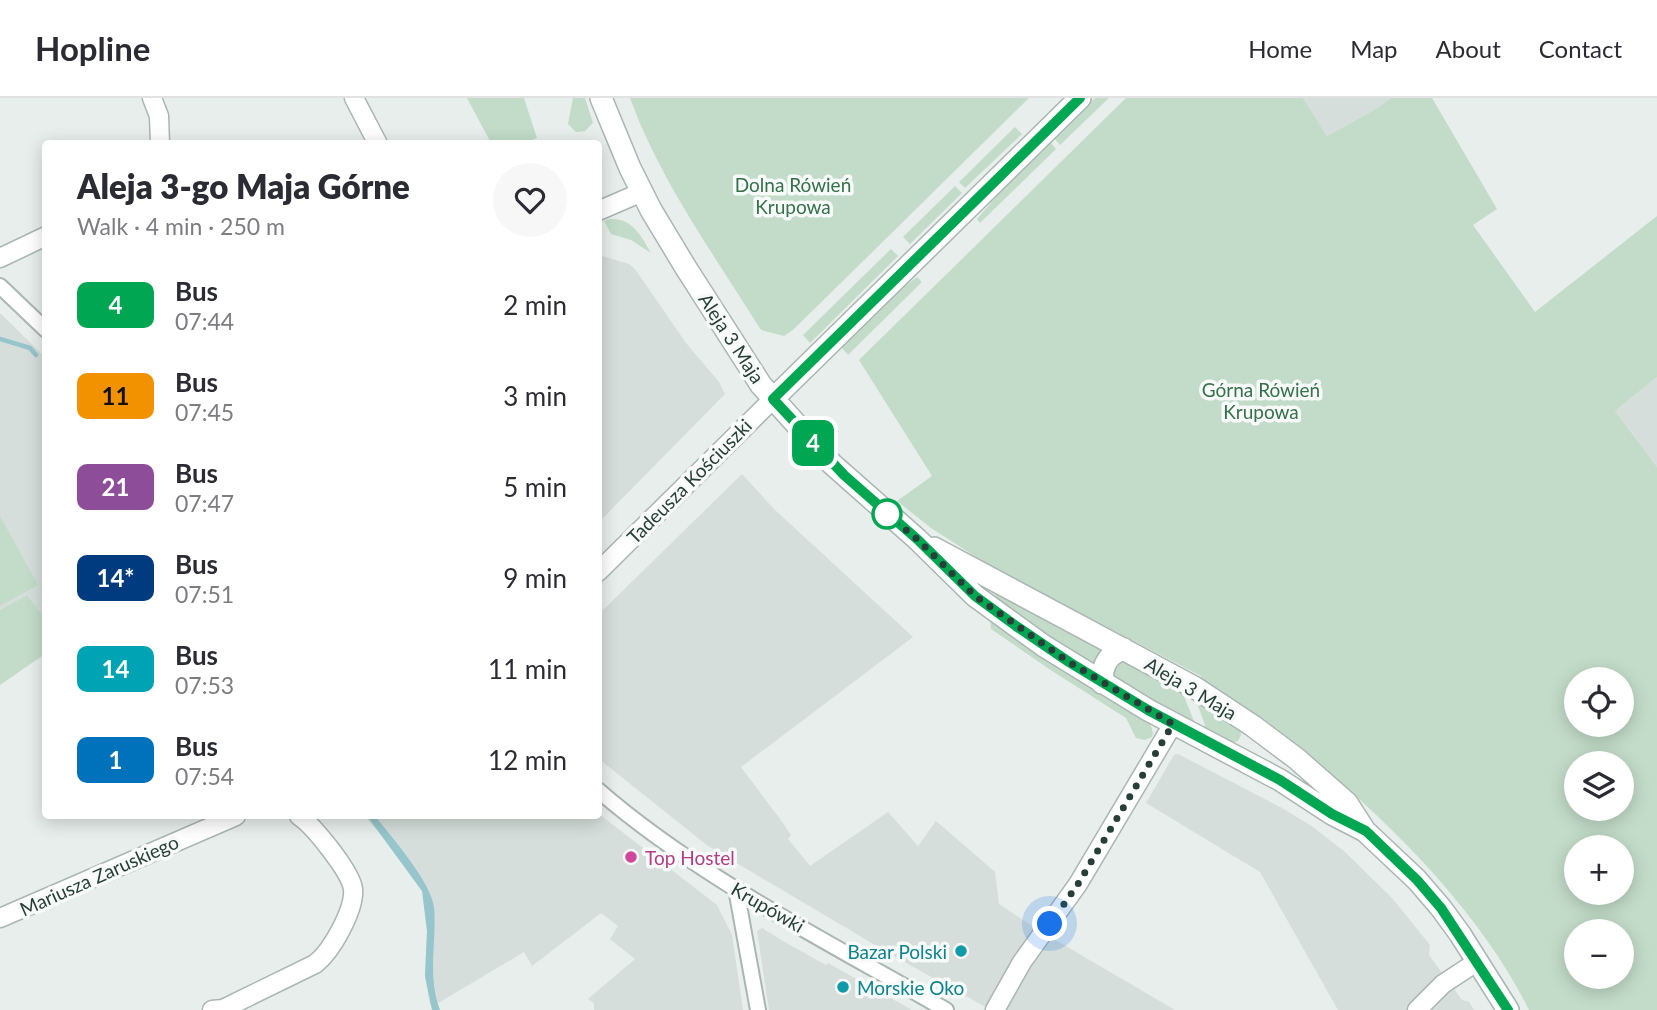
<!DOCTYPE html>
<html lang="en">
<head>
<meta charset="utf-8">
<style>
  :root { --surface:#fff; --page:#f7f7f7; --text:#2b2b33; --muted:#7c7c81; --line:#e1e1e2 }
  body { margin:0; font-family:Lato,sans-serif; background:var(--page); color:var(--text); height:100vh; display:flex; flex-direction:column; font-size:26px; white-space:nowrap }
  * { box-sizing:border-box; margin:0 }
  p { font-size:23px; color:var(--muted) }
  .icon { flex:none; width:38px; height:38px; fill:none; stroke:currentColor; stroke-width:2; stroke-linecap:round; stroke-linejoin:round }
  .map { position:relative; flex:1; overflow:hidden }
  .drawer { position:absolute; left:42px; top:42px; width:560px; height:679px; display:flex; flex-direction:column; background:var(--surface); border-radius:7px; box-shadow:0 4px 18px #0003 }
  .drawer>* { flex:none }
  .badge { padding:0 14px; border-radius:10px; font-size:24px; line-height:46px }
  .tools { position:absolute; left:1564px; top:569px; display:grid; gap:14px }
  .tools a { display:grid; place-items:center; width:70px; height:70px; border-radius:50%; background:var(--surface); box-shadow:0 4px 18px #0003; font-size:35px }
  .you { position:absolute; width:35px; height:35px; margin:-18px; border:5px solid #fff; border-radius:50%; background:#1a73e8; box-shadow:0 0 0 10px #1a73e833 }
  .map>.badge { position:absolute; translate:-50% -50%; box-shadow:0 0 0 4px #fff }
  .round { display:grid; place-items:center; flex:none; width:74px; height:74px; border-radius:37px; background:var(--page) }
  .headline { display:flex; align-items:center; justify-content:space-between; height:119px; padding:0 35px }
  h1 { font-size:33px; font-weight:800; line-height:52px }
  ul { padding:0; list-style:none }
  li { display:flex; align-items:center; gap:21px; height:91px; padding:0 35px }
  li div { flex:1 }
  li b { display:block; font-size:26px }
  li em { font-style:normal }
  li .badge { min-width:77px; font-weight:700; text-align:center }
  header { display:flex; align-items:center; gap:42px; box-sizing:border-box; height:98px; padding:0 35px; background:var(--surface); border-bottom:2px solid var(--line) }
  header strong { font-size:33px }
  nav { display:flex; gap:38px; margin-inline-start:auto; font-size:24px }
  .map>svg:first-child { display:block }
</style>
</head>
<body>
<header>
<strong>Hopline</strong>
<nav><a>Home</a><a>Map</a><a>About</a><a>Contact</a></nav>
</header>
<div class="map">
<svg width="1657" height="912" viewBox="0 0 1657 912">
  <rect width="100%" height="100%" fill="#e7eeeb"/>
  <path fill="#d5deda" d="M1303,0H1391L1376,11L1327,38Z
    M599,157L629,166L635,171L686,245L719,284L725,296L599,424Z
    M0,215L45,259V520L27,497L0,512Z
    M1657,279V369L1615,313Z
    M742,376L774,411L913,539L741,669L780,721L791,737L788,741L810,768L888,714L918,748L936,723L995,774L999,806L1035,830L1175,912H991L892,857L708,748L599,661L598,517Z
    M1178,656L1282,710L1313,729L1345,754L1392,800L1430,847L1429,857L1462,902L1469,904L1474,912H1338L1260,774L1146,705L1174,657Z
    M599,716L717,807L732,837L743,912H594V905L588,901L635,861L610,841L618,828L601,815L532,868L524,854L440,904L430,907L425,878L427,833L425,797L383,739L366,720L369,718Z
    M762,830L781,842L826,867L828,865L912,912H769L757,833Z"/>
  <path fill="#c3dcc9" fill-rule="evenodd" d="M467,0H524L537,40L526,45H491Z
    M573,0H585L593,25L585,33L576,34L568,26Z
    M630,0H1029L794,231L784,238L761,232C715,158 660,83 630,0Z
    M1095,0H1109L1060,47L1054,40Z
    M1126,0H1303L1327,38L1376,11L1391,0H1432L1497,111L1473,127L1535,214L1657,118V279L1615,313L1657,369V912H1529C1466,784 1323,658 1203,583L1201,578L993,470L931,430L897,403L932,378L859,262ZM1577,581H1622V626H1577ZM1577,665H1622V710H1577ZM1577,749H1622V794H1577ZM1577,833H1622V878H1577Z
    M1015,29L1022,36L965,90L959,84Z
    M1050,44L1056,51L980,125L977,121L1002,92Z
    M955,88L962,95L910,146L903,139Z
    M610,121C633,120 641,138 651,155L631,142L611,136L604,123Z
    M891,151L898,158L810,245L803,237Z
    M917,179L922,184L848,257L841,249L896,195Z
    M0,418L38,487L0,508Z
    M994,493L1106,551L1095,570L997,502Z
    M27,497L45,520V556L0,587V512Z
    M990,521L1150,625L1153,635L1152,639L1145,642L1136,640L1126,620L1049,571L991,531Z
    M1124,562L1186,595L1184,598L1195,626L1158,607L1114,579V567Z
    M1195,600L1240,630L1241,637L1238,643L1231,645L1203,632L1205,627Z"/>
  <path fill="#96c5cc" d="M367,718H375C391,738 431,784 434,809C437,843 427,878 440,912H432L425,878L427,833L422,793Z"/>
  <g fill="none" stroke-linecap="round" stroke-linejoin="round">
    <path stroke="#96c5cc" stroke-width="4.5" d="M0,241L30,250L36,257"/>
    <g stroke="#aab6b2" stroke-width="18">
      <path id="pedestrian" d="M0,188L46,232
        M598,692C699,780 831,845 946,912
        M736,791L758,912"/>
    </g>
    <g stroke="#aab6b2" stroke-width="21">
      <path id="minor" d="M152,0L159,18L160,46
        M354,0L378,46
        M598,113L642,94
        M0,160L46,138
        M598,474L773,301
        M0,820L236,718
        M212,912L223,911L315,866C331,854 355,812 353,791C351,774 313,727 299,718
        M995,912L1022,864L1078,786L1173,626
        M1417,912L1443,886L1478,863"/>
    </g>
    <g stroke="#aab6b2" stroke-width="24">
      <path id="tertiary" d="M601,0L630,70L651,112L686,170L761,287L832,366L917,441L975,498L1044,548L1148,612L1280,682L1332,716L1365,733
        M773,301L1080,0
        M934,450L1194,589L1253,628L1297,661L1347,705L1365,733L1417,782L1441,810L1460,836L1508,912
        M1102,585C1102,568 1107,556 1124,551"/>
    </g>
    <use href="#pedestrian" stroke="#fff" stroke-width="14"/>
    <use href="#minor" stroke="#fff" stroke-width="18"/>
    <use href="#tertiary" stroke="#fff" stroke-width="21"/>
  </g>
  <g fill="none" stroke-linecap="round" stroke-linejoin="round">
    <g stroke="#fff" stroke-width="16">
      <path id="line" d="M1080,0L773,301L844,377L917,441L975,498L1016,528L1069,564L1148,612L1280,682L1332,716L1366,733L1417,782L1441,810L1508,912"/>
    </g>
    <use href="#line" stroke="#00a651" stroke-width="10"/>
    <path stroke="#273f38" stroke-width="7" stroke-dasharray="0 12.6" d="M887,416L917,441L975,498L1069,564L1173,626L1078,786L1050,826"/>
  </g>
  <circle fill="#fff" stroke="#00a651" stroke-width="3.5" cx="887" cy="416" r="14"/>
  <circle fill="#d1479c" stroke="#f7faf9" stroke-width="2.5" cx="631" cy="759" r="7"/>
  <g fill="#0f9aa8" stroke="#f7faf9" stroke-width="2.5">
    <circle cx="961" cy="853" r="7"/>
    <circle cx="843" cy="889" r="7"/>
  </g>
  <g text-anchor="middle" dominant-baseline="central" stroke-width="7" stroke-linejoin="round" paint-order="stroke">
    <g font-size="19" fill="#35714b" stroke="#f7faf9">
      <text x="793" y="86">Dolna Rówień<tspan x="793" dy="22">Krupowa</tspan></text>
      <text x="1261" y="291">Górna Rówień<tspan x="1261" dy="22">Krupowa</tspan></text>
    </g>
    <g font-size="19" fill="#273f38" stroke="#f7faf9">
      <text transform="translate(732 240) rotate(57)">Aleja 3 Maja</text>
      <text transform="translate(689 383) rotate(-45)">Tadeusza Kościuszki</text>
      <text transform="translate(1191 590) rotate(31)">Aleja 3 Maja</text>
      <text transform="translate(99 777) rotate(-24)">Mariusza Zaruskiego</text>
      <text transform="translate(768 809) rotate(30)">Krupówki</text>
    </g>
    <g font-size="19" fill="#b23c85" stroke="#f7faf9" text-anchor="start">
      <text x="645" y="759">Top Hostel</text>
    </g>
    <g font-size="19" fill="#0d838f" stroke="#f7faf9" text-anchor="end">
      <text x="947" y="853">Bazar Polski</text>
      <text x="857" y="889" text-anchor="start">Morskie Oko</text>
    </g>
  </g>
</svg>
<div class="tools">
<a><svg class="icon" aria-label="locate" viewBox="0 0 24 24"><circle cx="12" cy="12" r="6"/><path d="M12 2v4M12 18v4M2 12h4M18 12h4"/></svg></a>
<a><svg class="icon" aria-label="layers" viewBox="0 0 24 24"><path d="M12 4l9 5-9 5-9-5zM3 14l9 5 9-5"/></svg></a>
<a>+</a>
<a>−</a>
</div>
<div class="you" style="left:1050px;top:826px"></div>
<b class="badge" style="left:813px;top:345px;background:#00a651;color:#fff">4</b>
<section class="drawer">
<div class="headline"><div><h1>Aleja 3-go Maja Górne</h1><p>Walk · 4 min · 250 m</p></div><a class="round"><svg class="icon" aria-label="heart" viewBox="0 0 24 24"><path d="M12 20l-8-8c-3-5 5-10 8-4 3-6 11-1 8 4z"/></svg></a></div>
<ul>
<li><span class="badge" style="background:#00a651;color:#fff">4</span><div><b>Bus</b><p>07:44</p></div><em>2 min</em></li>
<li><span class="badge" style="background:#f39200;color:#111">11</span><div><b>Bus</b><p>07:45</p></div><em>3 min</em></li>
<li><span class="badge" style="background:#8e4d99;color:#fff">21</span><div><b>Bus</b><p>07:47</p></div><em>5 min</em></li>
<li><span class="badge" style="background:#003b80;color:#fff">14*</span><div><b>Bus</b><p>07:51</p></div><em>9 min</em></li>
<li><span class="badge" style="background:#00a3b4;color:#fff">14</span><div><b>Bus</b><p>07:53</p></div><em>11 min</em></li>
<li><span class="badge" style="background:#0072bc;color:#fff">1</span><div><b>Bus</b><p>07:54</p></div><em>12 min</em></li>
</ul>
</section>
</div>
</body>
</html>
